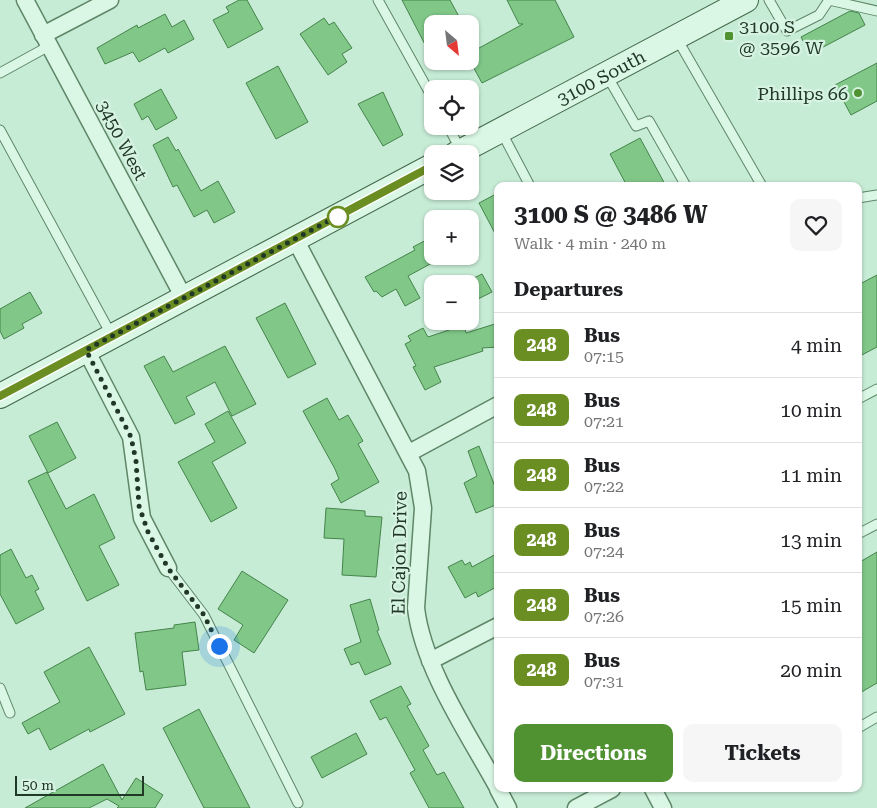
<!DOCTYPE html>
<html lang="en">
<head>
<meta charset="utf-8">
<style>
  :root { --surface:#fff; --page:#f6f6f6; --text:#202124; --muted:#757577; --line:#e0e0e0; --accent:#509132 }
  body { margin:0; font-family:"Roboto Serif",serif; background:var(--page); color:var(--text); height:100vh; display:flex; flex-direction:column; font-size:19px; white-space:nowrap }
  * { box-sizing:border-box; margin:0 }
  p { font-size:16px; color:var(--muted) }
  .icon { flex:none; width:28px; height:28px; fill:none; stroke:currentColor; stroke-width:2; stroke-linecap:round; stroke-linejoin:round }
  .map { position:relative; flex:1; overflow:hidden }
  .details { position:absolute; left:494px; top:182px; width:368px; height:610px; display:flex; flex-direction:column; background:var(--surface); border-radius:10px; box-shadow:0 1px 4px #0004 }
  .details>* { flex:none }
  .badge { padding:0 10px; border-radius:8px; font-size:18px; line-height:32px }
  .needle { width:32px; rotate:152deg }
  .fabs { position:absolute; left:424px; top:15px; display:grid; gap:10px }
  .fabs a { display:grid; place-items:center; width:55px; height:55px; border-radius:10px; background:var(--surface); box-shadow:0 1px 4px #0004; font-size:25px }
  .scale { position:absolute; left:15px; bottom:12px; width:129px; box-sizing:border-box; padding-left:5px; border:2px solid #203825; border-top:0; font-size:14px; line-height:18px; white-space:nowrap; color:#203825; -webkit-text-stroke:4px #d6f3e2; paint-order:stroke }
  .you { position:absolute; width:25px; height:25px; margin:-12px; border:4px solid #fff; border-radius:50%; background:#1a73e8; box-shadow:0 0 0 8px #1a73e833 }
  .map>.badge { position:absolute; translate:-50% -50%; box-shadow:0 0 0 2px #fff }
  h2 { padding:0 20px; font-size:19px; line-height:45px }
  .round { display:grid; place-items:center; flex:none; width:52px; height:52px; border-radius:10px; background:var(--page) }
  .overview { display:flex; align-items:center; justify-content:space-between; height:85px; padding:0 20px }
  h1 { font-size:24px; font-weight:700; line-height:38px }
  .primary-button { display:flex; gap:10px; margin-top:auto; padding:10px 20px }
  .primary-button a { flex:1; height:58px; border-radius:10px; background:var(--accent); color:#fff; font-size:20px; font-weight:700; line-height:58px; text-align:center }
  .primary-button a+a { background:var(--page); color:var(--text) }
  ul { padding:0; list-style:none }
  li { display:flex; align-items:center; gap:15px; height:65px; padding:0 20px; border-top:1px solid var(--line) }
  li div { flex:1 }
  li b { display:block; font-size:19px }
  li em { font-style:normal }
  li .badge { min-width:55px; font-weight:700; text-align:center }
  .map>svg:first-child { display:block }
</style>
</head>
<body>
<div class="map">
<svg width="877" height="808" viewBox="0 0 877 808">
  <rect width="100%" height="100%" fill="#c7ecd6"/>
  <path fill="#80c788" stroke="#45844b" d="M239,0H247L263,29L228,48L213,20L229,12L226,7Z
    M402,0H450L463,24H432V58Z
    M507,0H555L574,37L482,83L470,61V53L523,24H519Z
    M850,11L859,13L865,25L810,54L801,37Z
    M165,14L172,27L184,20L194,39L168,53L165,48L139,62L133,52L105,64L97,48L137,25L138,28Z
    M324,18L329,25L334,22L352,48L342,54L347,62L328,75L300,34Z
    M877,63V101L851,115L835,85Z
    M278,66L308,122L276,139L246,83Z
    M161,89L177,118L156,130L148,116L142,120L134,104Z
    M383,92L403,135L383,146L358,104Z
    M168,137L176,151L178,149L201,191L218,181L235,212L214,223L207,210L194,217L177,185L173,187L153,145Z
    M640,138L666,186H627L610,154Z
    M498,193V239L479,203Z
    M432,237V263L408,276L420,298L405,306L396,289L382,297L376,291L374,292L365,277L415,250L413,247Z
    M482,274L492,292L470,303V280Z
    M877,275V347L858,357V285Z
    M30,292L42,313L22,324L24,328L4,339L0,331V309Z
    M285,303L316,364L288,378L256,318Z
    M498,323V347L482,348L483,351L434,367L441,382L425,390L413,367L416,366L405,344L411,341L408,336L423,328L428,337L464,325L466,333Z
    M225,346L256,404L232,416L215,382L186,397L195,414L175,424L144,366L164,356L173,372Z
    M327,398L339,420L348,415L363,441L358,444L379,482L341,503L331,484L339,479L335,469L303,411Z
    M228,411L246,443L212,462L237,508L211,522L178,462L215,442L205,424Z
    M57,422L76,458L48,473L29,436Z
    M479,446L498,494V504L476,513L464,483L477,476L468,451Z
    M47,472L66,509L94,494L115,538L99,546L119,585L87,601L28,481Z
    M326,508L365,511V516L382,517L376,577L342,575L344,539L324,538Z
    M11,549L26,578L32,575L39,589L35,591L44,609L16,624L0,594V555Z
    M877,552V683L858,694V563Z
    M498,553V586L478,597L476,592L465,598L448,567L462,560L465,565L470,562L472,567Z
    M242,571L288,600L254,653L234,640L243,625L218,609Z
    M370,599L379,630L377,631L391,664L365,675L359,662L351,665L344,649L361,642L350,605Z
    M195,622L199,650L182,652L186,685L146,690L143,671L140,672L135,633L174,628V625Z
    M89,647L125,714L90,732L89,729L50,750L39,728L28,734L22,723L60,702L44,672Z
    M401,686L411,704L407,706L429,746L423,750L437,775L444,772L464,808H429L410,773L415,770L386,717L380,720L370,701Z
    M199,709L250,808H204L163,728Z
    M356,733L367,754L322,778L311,757Z
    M103,764L122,800L136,778L163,795L155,808H117L119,806L107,799L89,808H25Z"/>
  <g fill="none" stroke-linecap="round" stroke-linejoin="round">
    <g stroke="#5e8667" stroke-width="11">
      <path id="lane" d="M378,0L432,97
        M769,0L787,31L819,15L829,0
        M829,0L877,11
        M676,37L762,186
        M0,73L49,46
        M606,74L636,126L649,121L686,186
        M448,126L461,151
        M0,130L112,336
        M501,131L530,186
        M858,198L877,195
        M858,399L877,389
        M858,534L877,524
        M168,568L204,615L298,803
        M0,688L10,713
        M858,728L877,717"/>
    </g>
    <g stroke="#5e8667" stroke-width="19">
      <path id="street" d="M25,0L184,298
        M43,35L110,0
        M295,239L417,471L423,508L416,608C423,668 469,735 498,788
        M86,350L131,437L142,518L168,568
        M409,453L498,405
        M430,661L498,626
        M498,789L508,808
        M653,789L663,808
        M576,808L612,789"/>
    </g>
    <g stroke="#416848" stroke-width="26">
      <g id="secondary">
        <path id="s1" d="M456,154L746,0"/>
        <path d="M0,396L432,166"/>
      </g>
    </g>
    <use href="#lane" stroke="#daf7e5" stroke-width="9"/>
    <use href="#street" stroke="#daf7e5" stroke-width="16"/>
    <use href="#secondary" stroke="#daf7e5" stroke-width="24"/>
  </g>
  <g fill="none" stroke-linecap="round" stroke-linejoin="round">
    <g stroke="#fff" stroke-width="11">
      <path id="line" d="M0,396L432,166"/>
    </g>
    <use href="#line" stroke="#6b8e23" stroke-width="8"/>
    <path stroke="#203825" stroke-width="5" stroke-dasharray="0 9" d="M219,646L204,615L168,568L148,532L139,506L136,461L131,437L86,350L340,215L338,217"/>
  </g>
  <g fill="#509132" stroke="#d6f3e2" stroke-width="2">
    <rect x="724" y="31" width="10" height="10" rx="2.5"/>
    <circle cx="858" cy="93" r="5"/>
  </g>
  <circle fill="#fff" stroke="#6b8e23" stroke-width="2.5" cx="338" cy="217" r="10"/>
  <g text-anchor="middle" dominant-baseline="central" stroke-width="4.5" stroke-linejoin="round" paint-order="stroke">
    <g font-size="18" fill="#203825" stroke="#d6f3e2" text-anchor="start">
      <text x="739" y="26">3100 S<tspan x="739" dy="21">@ 3596 W</tspan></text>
      <text x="848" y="93" text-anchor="end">Phillips 66</text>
    </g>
    <g font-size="18" fill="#203825" stroke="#d6f3e2">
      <text stroke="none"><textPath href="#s1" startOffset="164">3100 South</textPath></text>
      <text transform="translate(122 140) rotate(62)">3450 West</text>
      <text transform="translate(399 553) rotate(-89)">El Cajon Drive</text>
    </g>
  </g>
</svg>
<div class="fabs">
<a><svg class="needle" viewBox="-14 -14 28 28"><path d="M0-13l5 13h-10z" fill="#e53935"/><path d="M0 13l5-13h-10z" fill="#757577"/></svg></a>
<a><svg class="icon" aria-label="locate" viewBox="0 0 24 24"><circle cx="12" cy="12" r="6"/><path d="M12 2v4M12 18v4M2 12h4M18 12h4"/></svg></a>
<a><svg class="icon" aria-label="layers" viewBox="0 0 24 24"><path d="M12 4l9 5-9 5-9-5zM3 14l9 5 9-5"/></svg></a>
<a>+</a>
<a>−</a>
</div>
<div class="scale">50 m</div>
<div class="you" style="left:219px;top:646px"></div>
<section class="details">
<div class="overview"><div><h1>3100 S @ 3486 W</h1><p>Walk · 4 min · 240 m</p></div><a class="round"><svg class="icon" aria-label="heart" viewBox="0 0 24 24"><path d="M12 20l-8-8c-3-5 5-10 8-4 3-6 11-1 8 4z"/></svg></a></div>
<h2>Departures</h2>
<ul>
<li><span class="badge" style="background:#6b8e23;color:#fff">248</span><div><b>Bus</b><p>07:15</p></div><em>4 min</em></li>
<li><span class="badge" style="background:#6b8e23;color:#fff">248</span><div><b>Bus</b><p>07:21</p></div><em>10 min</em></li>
<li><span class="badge" style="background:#6b8e23;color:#fff">248</span><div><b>Bus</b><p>07:22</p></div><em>11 min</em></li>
<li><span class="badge" style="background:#6b8e23;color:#fff">248</span><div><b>Bus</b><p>07:24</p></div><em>13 min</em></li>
<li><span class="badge" style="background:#6b8e23;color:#fff">248</span><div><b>Bus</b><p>07:26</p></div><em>15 min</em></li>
<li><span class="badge" style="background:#6b8e23;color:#fff">248</span><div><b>Bus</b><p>07:31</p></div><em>20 min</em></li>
</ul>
<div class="primary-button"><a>Directions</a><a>Tickets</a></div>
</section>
</div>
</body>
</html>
